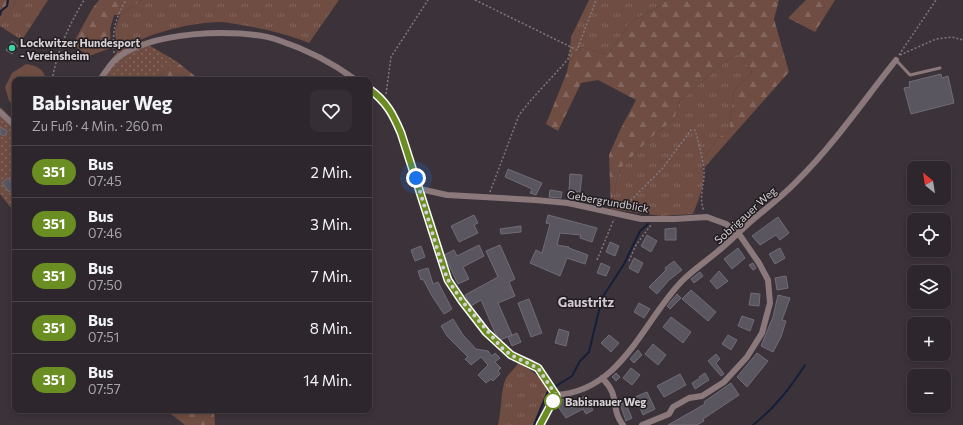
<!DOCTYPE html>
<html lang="de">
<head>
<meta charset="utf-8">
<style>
  :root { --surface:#2d262c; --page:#352e34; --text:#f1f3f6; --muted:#a7a5a9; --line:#484348 }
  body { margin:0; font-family:Commissioner,sans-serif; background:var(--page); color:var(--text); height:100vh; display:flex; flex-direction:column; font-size:15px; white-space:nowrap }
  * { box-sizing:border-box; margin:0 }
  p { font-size:13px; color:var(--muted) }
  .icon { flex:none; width:22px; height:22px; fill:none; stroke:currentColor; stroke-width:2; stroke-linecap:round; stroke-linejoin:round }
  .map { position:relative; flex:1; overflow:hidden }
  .panel { position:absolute; left:12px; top:77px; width:360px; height:336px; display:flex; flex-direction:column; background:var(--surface); border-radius:8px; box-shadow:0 2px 6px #0003,0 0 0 1px var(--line) }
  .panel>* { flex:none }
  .badge { padding:0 8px; border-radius:13px; font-size:14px; line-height:26px }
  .needle { width:26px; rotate:330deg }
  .buttons { position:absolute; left:907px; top:161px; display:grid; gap:8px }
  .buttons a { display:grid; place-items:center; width:44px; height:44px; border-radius:8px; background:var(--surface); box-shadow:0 2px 6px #0003,0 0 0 1px var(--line); font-size:20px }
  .you { position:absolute; width:20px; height:20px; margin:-10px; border:3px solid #fff; border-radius:50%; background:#1a73e8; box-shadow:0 0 0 6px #1a73e833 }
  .map>.badge { position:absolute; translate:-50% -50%; box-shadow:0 0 0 2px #fff }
  .round { display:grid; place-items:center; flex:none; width:42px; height:42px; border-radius:8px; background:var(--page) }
  .overview { display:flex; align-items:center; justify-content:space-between; height:68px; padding:0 20px }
  h1 { font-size:19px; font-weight:700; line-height:30px }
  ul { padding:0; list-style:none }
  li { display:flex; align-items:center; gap:12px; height:52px; padding:0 20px; border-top:1px solid var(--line) }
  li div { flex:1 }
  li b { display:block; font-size:15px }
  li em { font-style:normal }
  li .badge { min-width:44px; font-weight:700; text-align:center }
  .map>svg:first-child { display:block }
</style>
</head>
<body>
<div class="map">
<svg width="963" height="425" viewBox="0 0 963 425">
  <defs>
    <pattern id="grass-tufts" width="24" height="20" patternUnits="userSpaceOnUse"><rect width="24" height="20" fill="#6f4d42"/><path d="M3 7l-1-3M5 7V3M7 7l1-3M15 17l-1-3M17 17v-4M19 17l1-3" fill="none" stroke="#83665d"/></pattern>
    <pattern id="forest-firs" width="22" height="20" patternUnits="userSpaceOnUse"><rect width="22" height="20" fill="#6f4d42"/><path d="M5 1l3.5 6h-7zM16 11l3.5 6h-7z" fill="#83665d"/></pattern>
    <pattern id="garden-dots" width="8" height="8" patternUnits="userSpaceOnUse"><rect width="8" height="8" fill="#6f4d42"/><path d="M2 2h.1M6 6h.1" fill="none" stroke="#83665d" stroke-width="1.8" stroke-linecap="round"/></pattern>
  </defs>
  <rect width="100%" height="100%" fill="#3c333a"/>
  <path fill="url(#grass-tufts)" d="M17,0H48L22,40L0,26Z
    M142,0H339L309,43C287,34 265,29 241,25C234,24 227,22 220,22C186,23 145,34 117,52L115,30L120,15Z
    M589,0H666L663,4L636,19L628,25L608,55L581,47L569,62L571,37Z
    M739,53L752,73L734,91L729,131L718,138L701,162C707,179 700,197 693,214L661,216L611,209L617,180L622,167L655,134L674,120L680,101L721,65Z
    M518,363C534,371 542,378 550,393L533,425H498C502,410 500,392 506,378C509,373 515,369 518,363Z"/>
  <path fill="url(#forest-firs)" d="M0,0H17L0,27Z
    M99,0H142L120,15H114L110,29L111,48L89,56L76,47L74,42L92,9Z
    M666,0H779L774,19L789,72L704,168L701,162L718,138L729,131L734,91L752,73L739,53L721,65L680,101L674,120L655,134L622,167L617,180L611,209L609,155L620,130L636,100L598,80L581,83L558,131L546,124L567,72L569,62L581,47L608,55L628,25L636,19L663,4Z
    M806,0H835L815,32L788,18Z
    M176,61L200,80H154Z
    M166,410H214L215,425H185Z"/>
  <path fill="url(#garden-dots)" d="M140,40L176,61L154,80H96L117,52Z
    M0,107L15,122V213L0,194Z"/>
  <path fill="#6f4d42" d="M26,64C36,65 44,69 46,80H15V106L9,101L5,87L12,73Z"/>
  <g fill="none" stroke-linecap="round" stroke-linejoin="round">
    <path stroke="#141f39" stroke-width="2" d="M0,15L1,11L7,6L8,0
      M534,425L548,391L572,376L580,361L589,352L602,298L624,264L640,231L648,224
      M753,425C775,408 790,388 805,365"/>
  </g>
  <path fill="#595660" stroke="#706c78" d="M12,41L18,46L12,54L6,50Z
    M941,74L942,78L948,76L954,103L911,114L904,88L910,87L909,82Z
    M0,127L7,131L5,136L0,134Z
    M508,169L542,183L536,195L530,193L532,189L505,177Z
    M570,174L582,175L580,192L569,191Z
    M8,178L15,186L9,192L2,183Z
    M550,190L562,192L561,198L549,197Z
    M474,215L478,223L474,225L478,233L459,242L451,226Z
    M548,215L597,228L592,242L580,238L581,235L560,233L557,245L569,247V248L588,255L585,264L567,258L560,276L530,263L536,250L542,253L550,224L546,223Z
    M778,217L789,233L780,240L776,235L760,245L752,236Z
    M521,226V232L501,234L500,229Z
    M676,228V240H665V229Z
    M647,235L657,241L651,252L641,246Z
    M610,242L619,246L615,256L606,252Z
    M479,245L484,256L463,267L469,279L458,284L444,255L454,250L457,256Z
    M500,245L515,279L509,282L515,296L498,303L512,335L500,340L497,337L481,300L471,306L465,295L498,277L486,251Z
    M421,246L425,257L415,261L411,250Z
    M738,248L745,258L732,269L724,259Z
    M780,248L785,258L775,264L769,254Z
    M634,258L643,263L638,273L629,268Z
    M674,261L682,270L669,280L657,294L649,287L666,270L665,268Z
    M601,263L610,267L606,276L597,273Z
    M753,263L756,268L753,270L749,265Z
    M428,268L433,284L438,282L452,309L444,314L432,296L423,279L421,280L418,271Z
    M719,271L728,281L717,289L710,281Z
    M700,272L703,276L694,283L691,279Z
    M786,276L788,288L777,290L775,278Z
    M691,290L716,312L708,321L682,299Z
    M751,293L760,294L759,306L749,305Z
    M677,294L681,298L670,309L667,306Z
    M778,295L790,298L782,320L786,321L781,337L773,352L761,346L773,317Z
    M529,299L542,333L531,337L518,303Z
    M639,303L650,309L644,318L634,312Z
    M742,316L754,320L750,331L738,326Z
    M671,317L691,332L683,343L663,327Z
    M453,319L463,335L476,349L488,351L492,356L495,353L500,358L495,362L501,368L498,371L500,374L493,381L491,379L486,383L478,375L488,365L481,357L471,365L465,359L468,357L447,336L441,326Z
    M559,329L569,332L566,346L555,343Z
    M517,333L521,342L512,346L508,337Z
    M609,335L619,343L611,352L601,343Z
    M728,335L737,340L731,350L722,344Z
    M653,344L666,355L658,365L645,354Z
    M638,350L642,355L634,363L630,359Z
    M757,353L768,361L747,387L737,377Z
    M716,354L720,359L716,363L724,374L721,376L708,361Z
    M631,368L640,375L632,385L623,378Z
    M616,373L620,377L616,381L612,377Z
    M705,373L709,380L695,389L692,383L700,378L699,377Z
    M680,374L686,385L664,397L657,386Z
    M731,383L739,395L703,419L704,421L697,425H668L705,404L704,402Z
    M647,392L655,409L643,415L635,397Z
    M585,396L593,410L586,414L583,409L566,418L556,404L563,399L568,406Z
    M625,402L632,418L626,421L620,404Z"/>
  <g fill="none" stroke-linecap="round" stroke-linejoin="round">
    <path stroke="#80787e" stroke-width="1.5" stroke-dasharray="2 2" stroke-linecap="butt" d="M475,0L577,50L596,0
      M114,53C112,32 115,18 126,0
      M899,55L936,0
      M900,55L936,39L952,37L963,40
      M52,80C58,49 68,27 84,0
      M386,94L391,57L428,0
      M490,192L519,115L531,100L563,65L568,59L571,47
      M622,209L662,169L691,130H695C699,143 702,156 704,170C705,184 698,197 704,211
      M597,260L614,219
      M629,261L636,245L651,225"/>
    <path stroke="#8a787b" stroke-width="3" d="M896,60L910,75L940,68"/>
    <path stroke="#8a787b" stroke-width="6" d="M100,80C104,74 109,66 114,61C144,31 240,27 278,40C305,49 333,63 356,80
      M369,89L385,102L393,113L405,143L441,262C454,293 476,326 502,348C511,356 522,358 532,363C544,370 550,385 556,395
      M0,112L15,126
      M420,189L447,195L535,200L568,203L641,219H674L707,217L726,224L739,234L759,263L768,280L770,303L762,333L747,357L724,382L702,396L689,398L673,407L669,414L642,425
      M602,378C621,396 610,409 623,425
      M556,395C622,391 643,321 682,281C692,271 705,262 717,252C728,243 738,233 748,224C765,209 783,196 798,180C835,143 864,100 896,60
      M540,425L556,395"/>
  </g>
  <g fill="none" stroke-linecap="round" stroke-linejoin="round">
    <g stroke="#fff" stroke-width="9">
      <path id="line" d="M369,89C386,101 393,114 401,133L448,280L462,301L486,332L511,355L538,368L556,395L540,425"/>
    </g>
    <use href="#line" stroke="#6b8e23" stroke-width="6"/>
    <path stroke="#d7d1d6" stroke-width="4" stroke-dasharray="0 7.2" d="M416,178L441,262L448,280L462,301L502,348L511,355L538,368L556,395L553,401"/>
  </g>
  <circle fill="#3fd4a2" stroke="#201c1f" stroke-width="1.5" cx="12" cy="48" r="4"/>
  <circle fill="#fff" stroke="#6b8e23" stroke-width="2" cx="553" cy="401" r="8"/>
  <g text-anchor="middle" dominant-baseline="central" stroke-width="3" stroke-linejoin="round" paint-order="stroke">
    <g font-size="11" font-weight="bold" fill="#d7d1d6" stroke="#201c1f" text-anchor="start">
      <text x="20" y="42">Lockwitzer Hundesport<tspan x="20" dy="13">- Vereinsheim</tspan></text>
    </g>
    <g font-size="11" fill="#d7d1d6" stroke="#201c1f">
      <text transform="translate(608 201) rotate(10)">Gebergrundblick</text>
      <text transform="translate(745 215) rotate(-42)">Sobrigauer Weg</text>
    </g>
    <g font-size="11" font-weight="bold" fill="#d7d1d6" stroke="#201c1f" text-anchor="start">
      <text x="565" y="401">Babisnauer Weg</text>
    </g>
    <g font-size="13" font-weight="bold" fill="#d2c7d0" stroke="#201c1f">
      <text x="586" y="302">Gaustritz</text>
    </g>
  </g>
</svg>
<div class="buttons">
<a><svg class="needle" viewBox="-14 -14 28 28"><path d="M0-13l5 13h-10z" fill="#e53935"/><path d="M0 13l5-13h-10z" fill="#a7a5a9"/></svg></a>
<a><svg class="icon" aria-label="locate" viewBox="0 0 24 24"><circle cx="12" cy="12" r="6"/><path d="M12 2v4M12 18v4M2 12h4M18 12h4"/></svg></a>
<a><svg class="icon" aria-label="layers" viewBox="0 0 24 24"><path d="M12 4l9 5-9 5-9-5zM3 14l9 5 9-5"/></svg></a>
<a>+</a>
<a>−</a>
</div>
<div class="you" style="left:416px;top:178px"></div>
<section class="panel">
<div class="overview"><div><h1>Babisnauer Weg</h1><p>Zu Fuß · 4 Min. · 260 m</p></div><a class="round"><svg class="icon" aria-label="heart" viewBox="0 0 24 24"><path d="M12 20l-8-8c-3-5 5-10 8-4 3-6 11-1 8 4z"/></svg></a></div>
<ul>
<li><span class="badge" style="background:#6b8e23;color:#fff">351</span><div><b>Bus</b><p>07:45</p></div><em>2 Min.</em></li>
<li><span class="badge" style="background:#6b8e23;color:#fff">351</span><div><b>Bus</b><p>07:46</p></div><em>3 Min.</em></li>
<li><span class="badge" style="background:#6b8e23;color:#fff">351</span><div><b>Bus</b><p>07:50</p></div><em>7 Min.</em></li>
<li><span class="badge" style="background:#6b8e23;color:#fff">351</span><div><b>Bus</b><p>07:51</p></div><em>8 Min.</em></li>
<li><span class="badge" style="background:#6b8e23;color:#fff">351</span><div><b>Bus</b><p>07:57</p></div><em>14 Min.</em></li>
</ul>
</section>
</div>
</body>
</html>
